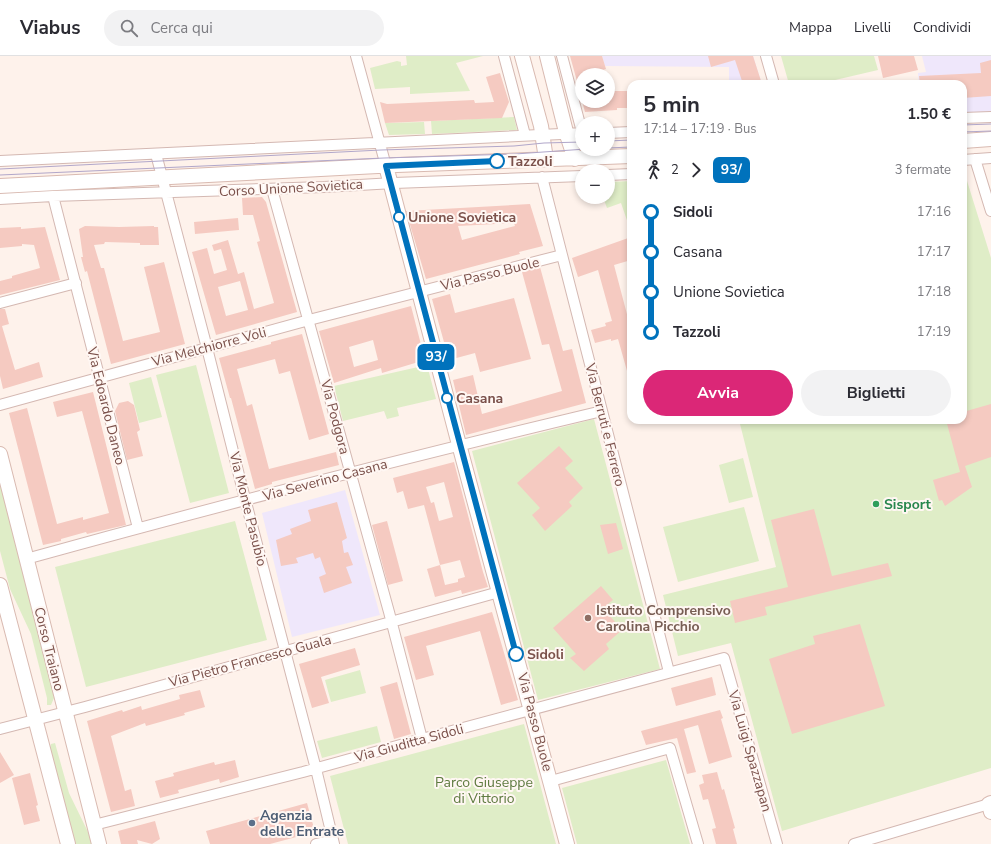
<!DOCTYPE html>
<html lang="it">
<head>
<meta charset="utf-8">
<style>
  :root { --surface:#fff; --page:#f2f2f3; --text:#2b2b33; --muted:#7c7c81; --line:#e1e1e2; --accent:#db2777 }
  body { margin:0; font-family:"Nunito Sans",sans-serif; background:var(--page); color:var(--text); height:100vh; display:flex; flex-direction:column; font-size:15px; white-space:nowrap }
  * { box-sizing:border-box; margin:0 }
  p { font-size:13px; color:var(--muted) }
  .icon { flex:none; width:22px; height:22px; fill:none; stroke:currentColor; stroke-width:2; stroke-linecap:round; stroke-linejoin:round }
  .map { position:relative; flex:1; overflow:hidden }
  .drawer { position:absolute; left:627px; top:24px; width:340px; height:344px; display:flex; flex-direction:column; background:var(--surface); border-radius:12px; box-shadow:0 2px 6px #0003 }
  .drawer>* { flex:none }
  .badge { padding:0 8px; border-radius:6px; font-size:14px; line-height:26px }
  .controls { position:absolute; left:575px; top:12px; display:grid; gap:8px }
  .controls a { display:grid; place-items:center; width:40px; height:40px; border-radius:50%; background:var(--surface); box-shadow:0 2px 6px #0003; font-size:20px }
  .map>.badge { position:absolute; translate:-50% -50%; box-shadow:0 0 0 2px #fff }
  .legs { display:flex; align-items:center; gap:6px; height:44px; padding:0 16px; font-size:13px }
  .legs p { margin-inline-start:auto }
  .overview { display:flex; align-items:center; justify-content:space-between; height:68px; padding:0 16px }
  h1 { font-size:22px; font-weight:700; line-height:30px }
  .primary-button { display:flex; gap:8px; margin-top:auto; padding:8px 16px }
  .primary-button a { flex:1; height:46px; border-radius:24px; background:var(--accent); color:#fff; font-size:16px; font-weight:700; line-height:46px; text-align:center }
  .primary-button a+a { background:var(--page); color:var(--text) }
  ul { padding:0 16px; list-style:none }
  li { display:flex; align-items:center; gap:14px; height:40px; font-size:15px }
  li i { display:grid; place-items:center; width:6px; height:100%; margin:0 5px; background:currentColor }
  li i::after { content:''; width:10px; height:10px; margin:-5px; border:3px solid; border-radius:50%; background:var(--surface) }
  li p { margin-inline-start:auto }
  li:first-child i { background:linear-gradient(#0000 50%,currentColor 0) }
  li:last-child i { background:linear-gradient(currentColor 50%,#0000 0) }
  header { display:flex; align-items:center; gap:24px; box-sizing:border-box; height:56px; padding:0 20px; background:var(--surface); border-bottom:1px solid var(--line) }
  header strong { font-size:19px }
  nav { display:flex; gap:22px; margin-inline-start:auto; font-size:14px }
  .search { width:280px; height:36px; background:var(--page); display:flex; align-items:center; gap:10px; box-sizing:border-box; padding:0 14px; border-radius:22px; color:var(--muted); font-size:15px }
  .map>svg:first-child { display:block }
</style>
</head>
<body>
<header>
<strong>Viabus</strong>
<div class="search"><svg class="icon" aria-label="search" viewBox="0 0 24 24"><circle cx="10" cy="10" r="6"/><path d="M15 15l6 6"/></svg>Cerca qui</div>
<nav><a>Mappa</a><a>Livelli</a><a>Condividi</a></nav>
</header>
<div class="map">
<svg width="991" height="788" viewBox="0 0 991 788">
  <rect width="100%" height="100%" fill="#fef2eb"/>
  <path fill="#efe7fb" d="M602,0H753L762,28H729V11L605,10Z
    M922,0H991V56L963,57V28H919L918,17L926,16Z
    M345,434L380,559L292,581L262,457Z"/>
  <path fill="#dfedc7" d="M406,0H483L456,7L470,35L410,38V31L375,33L370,12L397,5L401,6V10L407,9Z
    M781,0H874L878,14L818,28H789Z
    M514,61L517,74L432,78L431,65Z
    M424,66L425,78L389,79L385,67Z
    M963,112L991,202V712L782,775L731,587L678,600L663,539L776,511L739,364H963Z
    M631,125V176L621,147L607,152L603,141H608V126Z
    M196,309L229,437L190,447L156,319Z
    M427,309L436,343L397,352L399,360L387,363L384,355L343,365L334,330Z
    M151,321L162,361L139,367L129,327Z
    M594,363L660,613L538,644L472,395Z
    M743,402L753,441L729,447L719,409Z
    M0,428L51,624L54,642L51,649H47V642L31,578L10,533L0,495Z
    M744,451L759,505L678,526L663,471Z
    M235,465L267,584L86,631L55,511Z
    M360,614L366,637L331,646L325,624Z
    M524,668L556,788H348L330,720Z
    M377,670L381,686L322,702L317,685Z
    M55,687L69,737L88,776L92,788H75L50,692L51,688Z
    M666,704L690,788H577L562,732Z"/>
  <path fill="#f5cac1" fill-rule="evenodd" d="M570,0H602L606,13L596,16L597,19H582V36H580Z
    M708,0H753L762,28H743L735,4L711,11Z
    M878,0H914L918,14L883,22Z
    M991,4V40L963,42V28H920L919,20L981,17L980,7Z
    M500,17L509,46L502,62L385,67L380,46L387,48L474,44L475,47L494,46L486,21Z
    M608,35H631V52H617V54L585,56L582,45H608Z
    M262,141L266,146L297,256L216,279L192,196L207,192L214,218L227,214L221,193L214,195L212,189L228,184L238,218L244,216L254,253L274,247L257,186L260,185L253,159H243L242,142ZM240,225L248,254L226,260L218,231Z
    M530,148L543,190L519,196L520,198L426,223L406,155ZM514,167L515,170L462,184L458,170Z
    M238,162L239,174L195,178L194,166Z
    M85,170L119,171L154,170V171H158L159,189H140V187L105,186L104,188L94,189L97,199L101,212H104L123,285L160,276L144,211L164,206L185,288L111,308L87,215L85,216L81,201H83L79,173Z
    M21,171V173L45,171L60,224L0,239V225L12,222V220L40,212L34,189L22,188V190L0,192V172Z
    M631,181V204L614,209L628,262L631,261V322H629L618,283L611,285V283L595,287L591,274L606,270L605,267L612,265L598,214L578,221L572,202Z
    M540,211L563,295L572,293L586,347L466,379L453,324L473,319L482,358L562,335L549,288L542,289L522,216Z
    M450,238L455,257L514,242L531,303L480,316L475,297L449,304L432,243Z
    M411,250L425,304L382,317L381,312L334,327L319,275ZM373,284L378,304L354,311L349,291Z
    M0,253H5L9,268L2,270L15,314L39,306L43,321L3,333L0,320Z
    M302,278L329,378L309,384L290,315L279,318L275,303L237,313L247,350L252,348L269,413L336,396L339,409L272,426V428L255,433L231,342H230L219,302L271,288V286Z
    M93,336L126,469L87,478L86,476L61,483V485L43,489L9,357L27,352L57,468L83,461V464L109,457L82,355L57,361L53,346Z
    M128,345L134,349L140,374L137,376L143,400L127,404L115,355L119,347Z
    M991,348V401L965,410L972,431L945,450L942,444L939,445L933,424L960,416L946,364H963V356Z
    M559,390L573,405L565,412L583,432L569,446L572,450L545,475L532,459L540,452L517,427Z
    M454,406L483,516L488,531L462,538L461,534L435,541L427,513L440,509L424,449L408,453L403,435L397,437L393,422ZM444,426L453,461L439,465L434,446L431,447L426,431ZM460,504L465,521L458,523V526L445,529L440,509Z
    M337,446L347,482L342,485L344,497L348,496L353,509L346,511L352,527L324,537L319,521L326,518L320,501L315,503L313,497L296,502L298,507L281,510L276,484L292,478L290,473L311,465L308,454Z
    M814,453L832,520L888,507L892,520L765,551L767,559L735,567L730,545L788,531L771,464Z
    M387,465L403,525L388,529L372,469Z
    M616,467L623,493L608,498L600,469Z
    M601,530L613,544L603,552L622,574L606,588L609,593L584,615L570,602L576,598L553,572Z
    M492,556L518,644L501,649L480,575L426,590L434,619L416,624L404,581Z
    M860,568L885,650L792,678L769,603L815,588L813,580Z
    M355,592L360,609L321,621L329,647L312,652L299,608Z
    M712,621L716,639L676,650L671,632Z
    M397,626L411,678L394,683L380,631Z
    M200,634L205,651L184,657L185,659L146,670L145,667L111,680L125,735L131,733L135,750L111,756L87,665L122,654L123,656L141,650L142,654L180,643L179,639Z
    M720,654L723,662L721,663L732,701L709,708L698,669L684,673L696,716L687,718L677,682L646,689L641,675Z
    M0,696L14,719L0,727Z
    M235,704L239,721L220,727L219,723L178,734L179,737L160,742L155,725L174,720L173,717L214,706L215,709Z
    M717,716L722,734L724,733L735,772L733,773L737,788H716L712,773L716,772L708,743L703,744L699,729L704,727L702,719Z
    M30,717L38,749L36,750L40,765L24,769L12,722Z
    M307,747L315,776L270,788H210L206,775Z
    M155,765L160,783L152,788L137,784L138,788H121L118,775Z"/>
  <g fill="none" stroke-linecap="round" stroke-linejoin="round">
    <g stroke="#d4b8b2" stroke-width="12">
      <path id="street" d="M356,0L386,110
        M504,0L525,79
        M562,0L582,76
        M766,0L774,28
        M963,62L991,61
        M608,77L631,76
        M156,98L207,292L243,435L316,713L334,788
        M975,103L991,155
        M963,104L991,102
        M0,105L582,77
        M608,119L631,118
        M542,121L669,616
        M272,133L389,556L422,683
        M53,140L138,472
        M0,143L53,140L324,131L394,127L582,120
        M0,247L76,227
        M0,349L309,264L562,199
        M26,503C217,450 409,401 602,355
        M0,673L85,651L499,536
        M551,725L670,692L698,788
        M94,769L303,716L422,683L724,602L777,788
        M316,788L333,784
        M854,788L989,748"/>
    </g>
    <g stroke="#d9bab1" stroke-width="16">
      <path id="secondary" d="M522,0L541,70L546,103
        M547,0L566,76L575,103
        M963,85L991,83
        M386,110L457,381L567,788
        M0,130L397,109L631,100
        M0,398L99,788
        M0,529L68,788
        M991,747L989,748L991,756"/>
    </g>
    <use href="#street" stroke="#fff" stroke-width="10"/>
    <use href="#secondary" stroke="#fff" stroke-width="14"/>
    <path stroke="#b1a7ca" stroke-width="1" d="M963,69L991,68
      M963,76L991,75
      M608,85L631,84
      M608,92L631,91
      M0,113L381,94L514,90L544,87L582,86
      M0,119L384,102L515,98L586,93"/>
  </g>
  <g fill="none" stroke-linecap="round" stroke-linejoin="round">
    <g stroke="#fff" stroke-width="9">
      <path id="line-1" d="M497,105L386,110L516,598"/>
    </g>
    <use href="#line-1" stroke="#0072bc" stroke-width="6"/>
  </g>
  <g fill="#fff" stroke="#0072bc" stroke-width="2">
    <circle cx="497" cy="105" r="7"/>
    <circle cx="399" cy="161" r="5"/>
    <circle cx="447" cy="342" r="5"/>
    <circle cx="516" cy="598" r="7"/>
  </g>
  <circle fill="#2e9e5b" stroke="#fff7f3" stroke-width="1.5" cx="876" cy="448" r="4"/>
  <circle fill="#8d6e63" stroke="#fff7f3" stroke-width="1.5" cx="588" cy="562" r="4"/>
  <circle fill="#5c6f8a" stroke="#fff7f3" stroke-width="1.5" cx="252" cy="767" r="4"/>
  <g text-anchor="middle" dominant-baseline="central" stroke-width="4" stroke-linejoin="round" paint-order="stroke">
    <g font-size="14" font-weight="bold" fill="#7b514b" stroke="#fff7f3" text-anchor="start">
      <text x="508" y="105">Tazzoli</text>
      <text x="408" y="161">Unione Sovietica</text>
      <text x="456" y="342">Casana</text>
      <text x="527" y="598">Sidoli</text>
    </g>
    <g font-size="14" fill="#7b514b" stroke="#fff7f3">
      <text transform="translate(291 132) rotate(-3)">Corso Unione Sovietica</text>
      <text transform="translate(490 218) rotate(-14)">Via Passo Buole</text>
      <text transform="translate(209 291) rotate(-15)">Via Melchiorre Voli</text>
      <text transform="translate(106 350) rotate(76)">Via Edoardo Daneo</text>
      <text transform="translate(335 361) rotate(75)">Via Podgora</text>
      <text transform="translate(605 369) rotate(76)">Via Berruti e Ferrero</text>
      <text transform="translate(325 424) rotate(-15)">Via Severino Casana</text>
      <text transform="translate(248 453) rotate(76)">Via Monte Pasubio</text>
      <text transform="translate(49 593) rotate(76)">Corso Traiano</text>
      <text transform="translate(250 605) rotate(-15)">Via Pietro Francesco Guala</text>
      <text transform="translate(535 666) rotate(75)">Via Passo Buole</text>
      <text transform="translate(409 687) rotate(-15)">Via Giuditta Sidoli</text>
      <text transform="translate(750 695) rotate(74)">Via Luigi Spazzapan</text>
    </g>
    <g font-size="14" font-weight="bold" fill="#27864d" stroke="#fff7f3" text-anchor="start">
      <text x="884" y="448">Sisport</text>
    </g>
    <g font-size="14" font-weight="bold" fill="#785e54" stroke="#fff7f3" text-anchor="start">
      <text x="596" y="554">Istituto Comprensivo<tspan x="596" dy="16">Carolina Picchio</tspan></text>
    </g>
    <g font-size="14" fill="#5f7b40" stroke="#fff7f3">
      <text x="484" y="726">Parco Giuseppe<tspan x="484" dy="16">di Vittorio</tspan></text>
    </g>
    <g font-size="14" font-weight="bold" fill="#4e5e75" stroke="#fff7f3" text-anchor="start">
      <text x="260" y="759">Agenzia<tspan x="260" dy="16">delle Entrate</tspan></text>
    </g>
  </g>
</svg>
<div class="controls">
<a><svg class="icon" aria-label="layers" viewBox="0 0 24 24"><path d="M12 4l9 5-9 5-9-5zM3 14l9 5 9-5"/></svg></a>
<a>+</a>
<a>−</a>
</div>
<b class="badge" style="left:436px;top:301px;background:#0072bc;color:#fff">93/</b>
<section class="drawer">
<div class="overview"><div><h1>5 min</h1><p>17:14 – 17:19 · Bus</p></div><b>1.50 €</b></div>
<div class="legs"><svg class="icon" aria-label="walk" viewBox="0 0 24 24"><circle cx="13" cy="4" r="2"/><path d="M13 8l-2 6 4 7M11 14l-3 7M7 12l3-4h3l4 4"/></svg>2<svg class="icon" aria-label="forward" viewBox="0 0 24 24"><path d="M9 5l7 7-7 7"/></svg><b class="badge" style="background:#0072bc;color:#fff">93/</b><p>3 fermate</p></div>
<ul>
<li><i style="color:#0072bc"></i><b>Sidoli</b><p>17:16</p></li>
<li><i style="color:#0072bc"></i><span>Casana</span><p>17:17</p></li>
<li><i style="color:#0072bc"></i><span>Unione Sovietica</span><p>17:18</p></li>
<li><i style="color:#0072bc"></i><b>Tazzoli</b><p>17:19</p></li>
</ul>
<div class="primary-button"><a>Avvia</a><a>Biglietti</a></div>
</section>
</div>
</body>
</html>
